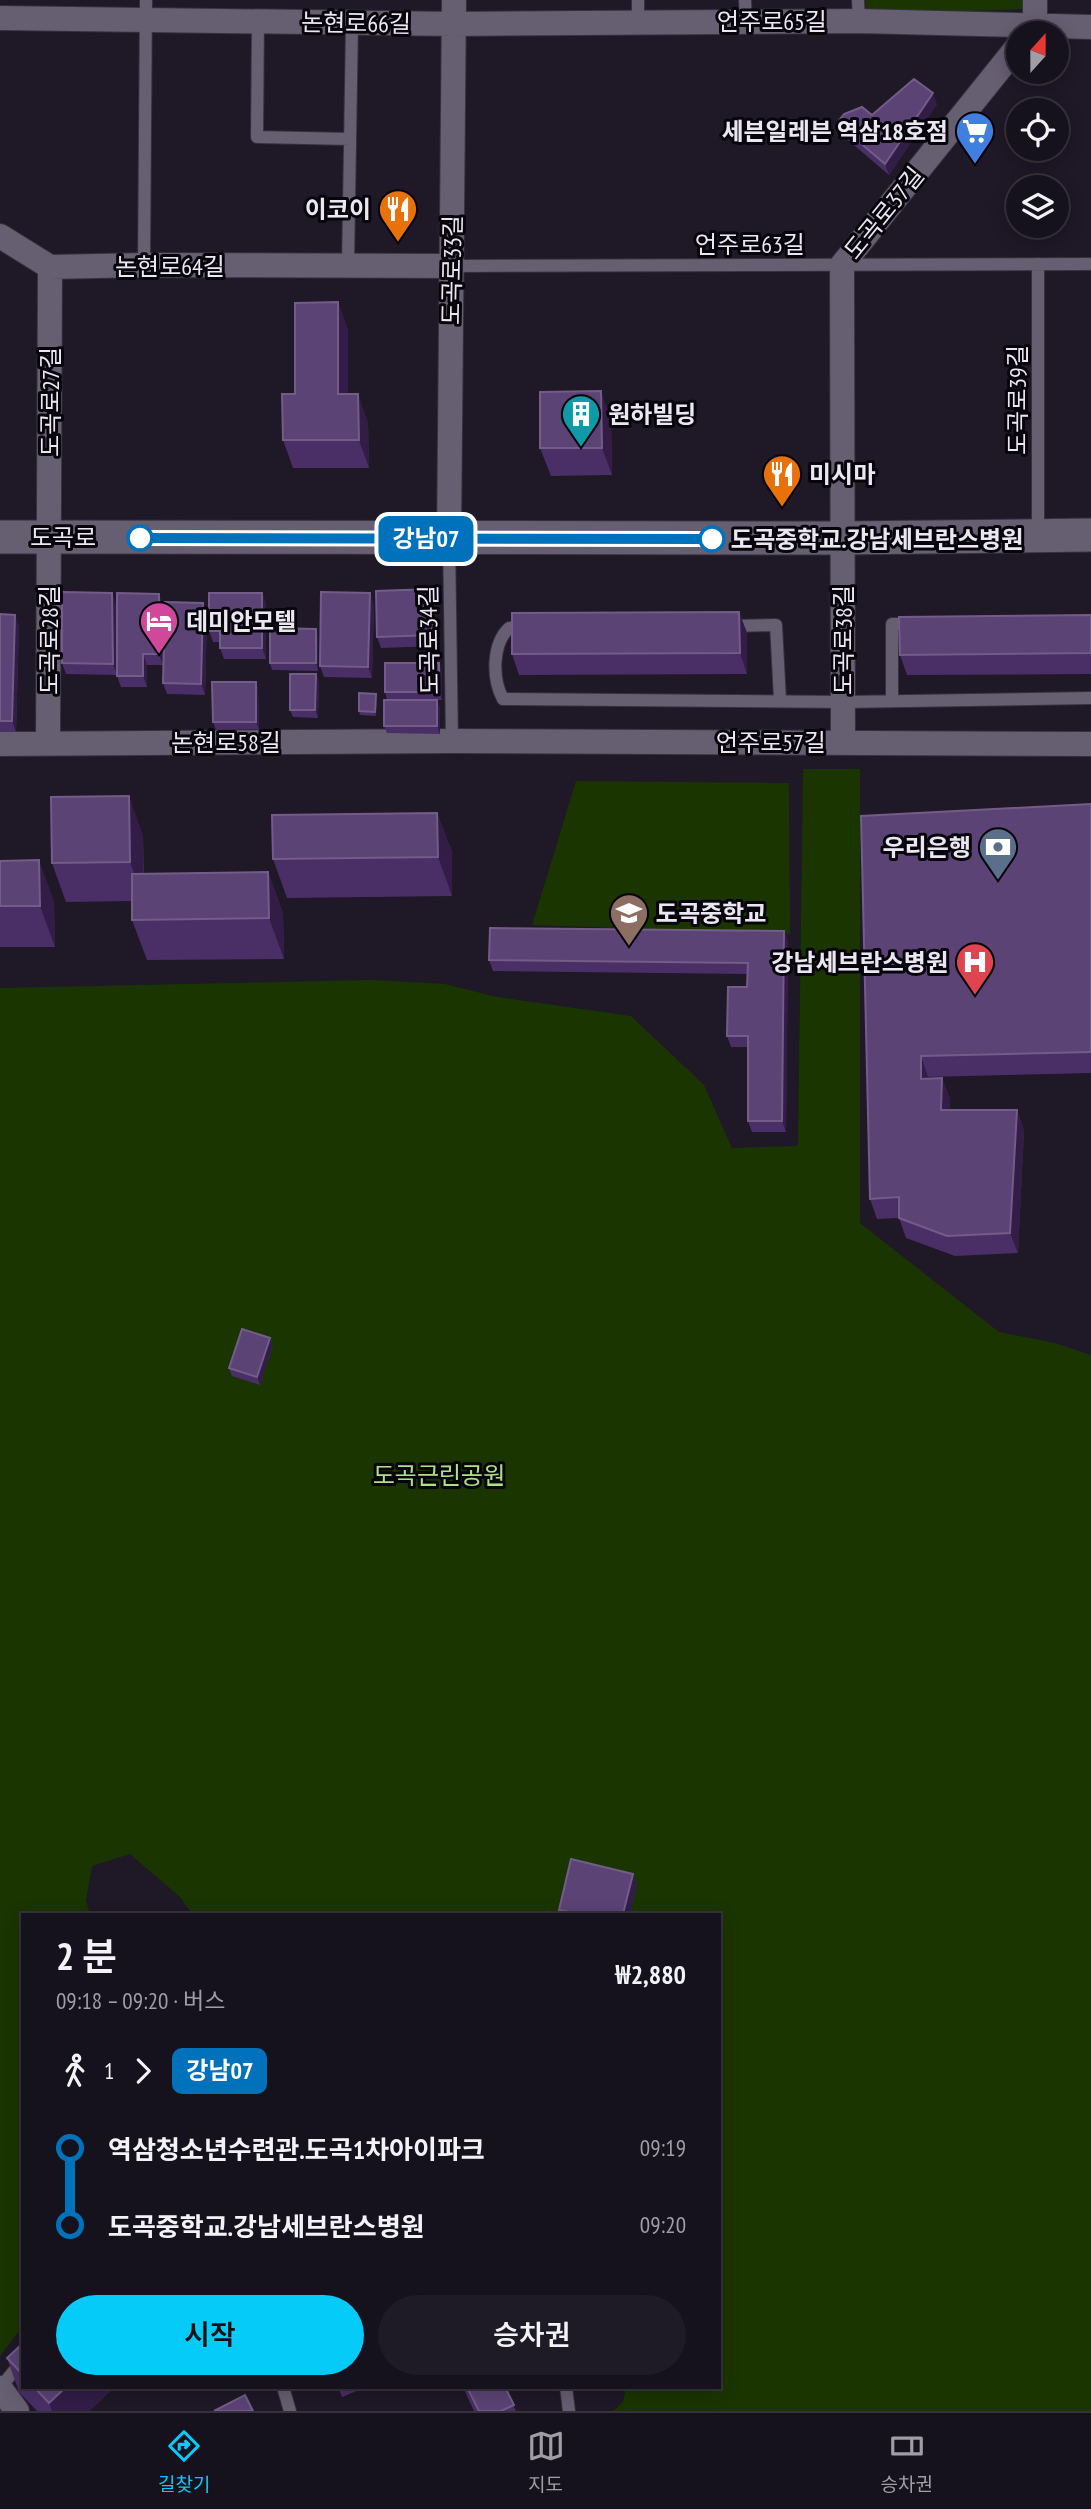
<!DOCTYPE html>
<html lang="ko">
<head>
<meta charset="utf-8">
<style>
  :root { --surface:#16121d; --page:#1f1b26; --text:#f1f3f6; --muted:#9e9ea4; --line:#35323b; --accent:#05cbf9 }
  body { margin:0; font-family:"PT Sans Narrow","Noto Sans KR",sans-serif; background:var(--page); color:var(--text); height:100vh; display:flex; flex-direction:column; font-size:26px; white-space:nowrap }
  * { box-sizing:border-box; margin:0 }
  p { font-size:23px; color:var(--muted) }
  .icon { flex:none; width:38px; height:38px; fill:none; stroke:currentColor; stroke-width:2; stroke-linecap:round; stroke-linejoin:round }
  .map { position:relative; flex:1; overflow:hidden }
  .side { position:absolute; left:21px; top:1913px; width:700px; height:476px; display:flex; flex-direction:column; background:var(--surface); border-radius:0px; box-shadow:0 4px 18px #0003,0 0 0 2px var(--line) }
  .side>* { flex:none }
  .badge { padding:0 14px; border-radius:10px; font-size:24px; line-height:46px }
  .needle { width:46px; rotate:21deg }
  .tools { position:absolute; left:1006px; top:21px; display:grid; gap:14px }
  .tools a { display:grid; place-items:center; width:63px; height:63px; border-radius:50%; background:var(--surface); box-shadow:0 4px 18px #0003,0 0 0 2px var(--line); font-size:35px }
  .map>.badge { position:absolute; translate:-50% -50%; box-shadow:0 0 0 4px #fff }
  .legs { display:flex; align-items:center; gap:10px; height:77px; padding:0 35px; font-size:23px }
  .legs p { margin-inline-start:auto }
  .summary { display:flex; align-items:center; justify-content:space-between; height:119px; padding:0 35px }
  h1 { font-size:38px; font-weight:600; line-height:52px }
  .primary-button { display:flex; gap:14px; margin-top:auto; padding:14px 35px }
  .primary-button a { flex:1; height:80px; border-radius:42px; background:var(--accent); color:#111; font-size:28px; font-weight:600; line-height:80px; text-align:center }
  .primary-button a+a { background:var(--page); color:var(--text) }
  ul { padding:0 35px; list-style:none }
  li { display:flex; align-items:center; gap:24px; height:77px; font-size:26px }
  li i { display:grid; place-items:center; width:10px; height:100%; margin:0 9px; background:currentColor }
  li i::after { content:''; width:18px; height:18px; margin:-9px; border:5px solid; border-radius:50%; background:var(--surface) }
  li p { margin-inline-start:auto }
  li:first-child i { background:linear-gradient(#0000 50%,currentColor 0) }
  li:last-child i { background:linear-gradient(currentColor 50%,#0000 0) }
  .tab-bar { display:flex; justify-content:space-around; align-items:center; height:98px; border-top:2px solid var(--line); background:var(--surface); font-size:19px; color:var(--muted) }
  .tab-bar a { display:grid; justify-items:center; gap:4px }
  .tab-bar .on { color:var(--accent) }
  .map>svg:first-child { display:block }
</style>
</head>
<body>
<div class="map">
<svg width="1091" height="2411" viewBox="0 0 1091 2411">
  <rect width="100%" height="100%" fill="#1e1827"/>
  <path fill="#1a3500" d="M866,0H1025V9L865,15Z
    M803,769H860V1223L999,1332L1055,1343L1091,1355V2411H613L623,2402L626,2387H719V1914H192L180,1897L130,1854L92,1866L86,1901L90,1914H23V2326L0,2356V988L372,980L445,984L497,997L631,1016L704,1085L732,1148L798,1146Z
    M576,781L789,783L790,934L532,925Z"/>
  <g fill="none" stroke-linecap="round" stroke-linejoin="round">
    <g stroke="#35313d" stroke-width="14">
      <path id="lane" d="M745,0L746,22
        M858,0L859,21
        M258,21L257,137L350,139
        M638,22V0
        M1038,264V535
        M144,265L146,0
        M348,265L352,23
        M452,266L1091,264
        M449,539L452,741
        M730,626L776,625L780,700
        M526,628H509C492,644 492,679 503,699L844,702L1091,698
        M892,701V624H914
        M283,2387L290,2411
        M566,2387L569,2411
        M0,2388L23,2360"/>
    </g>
    <g stroke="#35313d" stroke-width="26">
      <path id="street" d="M0,18L454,24L859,21L1091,27
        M1028,33L1035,25V0
        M0,236L50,267L144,265L452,266
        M449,539L454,0
        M843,742L842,265L1018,46
        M48,743L50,267
        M0,744L452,741L1091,744
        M0,2388L17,2411"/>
    </g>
    <g stroke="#35313d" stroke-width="35">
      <path id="secondary" d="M0,537L843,538L1091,535"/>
    </g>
    <use href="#lane" stroke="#665e71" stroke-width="12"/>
    <use href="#street" stroke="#665e71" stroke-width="24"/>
    <use href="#secondary" stroke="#665e71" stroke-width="33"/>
  </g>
  <path fill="#4a2f66" d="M937,104L889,175L841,134L837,123L872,115Z
    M338,302L348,330V394L368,422L369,468H293L283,440L295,394Z
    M611,419L612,475L551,476L540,448Z
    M431,589L435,600L436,646L381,648L377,637Z
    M262,593L266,604V659H224L220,648V642H213L209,631Z
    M116,604L117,675L66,674L62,663Z
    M374,604L372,678L324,677L320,666Z
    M163,605V665H147V687H121L117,676Z
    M739,612L747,633V674L519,675L512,654Z
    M0,614L19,626L16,732H0Z
    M207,614L205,695L167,694L163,683Z
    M1091,615V674L907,675L900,655Z
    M316,629L318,636V671L272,670L270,663Z
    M442,671V700L387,699L385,692Z
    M316,674L319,682L318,718L293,717L290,710Z
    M256,682L258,689L259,729L216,730L213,722Z
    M377,698L376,716L360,715L359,711Z
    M437,700L440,708V734L387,733L384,726Z
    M1091,804V1073L928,1077V1078H942L950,1099L949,1110H1017L1024,1130L1018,1253L955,1256L906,1238L899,1218L877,1219L870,1199L861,816Z
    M437,813L452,852V896L287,898L273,859Z
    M143,835L144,874L268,872L283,913L284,959L147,960L132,920V901L66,902L52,863Z
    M0,861L54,901L55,947H0Z
    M784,931L788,942L786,1132H752L748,1121V1047H731L727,1036L747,987V974L493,971L489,960Z
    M270,1338L273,1345L260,1385L232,1376L229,1368Z
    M633,1874L637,1885L630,1914H560L559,1910Z
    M23,2343V2387H115L89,2411H37L19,2392L7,2358Z
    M338,2387H366L342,2397Z
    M463,2387H505L516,2411H474Z"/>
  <path fill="#311d46" d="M933,93L937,104L889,175L885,164Z
    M338,302L348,330V422L338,394Z
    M601,391L611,419L612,475L602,448Z
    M358,394L368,422L369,468L359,440Z
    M431,589L435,600L436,646L432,635Z
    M112,593L116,604L117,675L113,664Z
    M262,593L266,604V659L262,648Z
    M370,593L374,604L372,678L368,667Z
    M159,594L163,605V665L159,654Z
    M203,603L207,614L205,695L201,684Z
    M739,612L747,633V674L740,653Z
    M15,615L19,626L16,732L12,721Z
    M316,629L318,636V671L316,663Z
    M143,654L147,665V687L143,676Z
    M439,663L442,671V700L439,692Z
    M316,674L319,682L318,718L315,710Z
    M256,682L258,689L259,729L256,722Z
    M376,694L377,698L376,716L375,712Z
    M437,700L440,708V734L437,726Z
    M129,796L143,835L144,901L130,862Z
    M437,813L452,852V896L438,857Z
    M39,860L54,901L55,947L40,906Z
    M268,872L283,913L284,959L269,918Z
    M784,931L788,942L786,1132L782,1121Z
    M921,1056L928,1077L929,1099L921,1079Z
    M942,1078L950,1099L949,1130L941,1110Z
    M1017,1110L1024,1130L1018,1253L1010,1233Z
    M270,1338L273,1345L260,1385L257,1377Z
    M633,1874L637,1885L630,1914H623Z
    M66,2387H115L89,2411H52L49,2403Z"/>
  <path fill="#5b4375" stroke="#725c88" stroke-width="2" d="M914,79L933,93L885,164L837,123L844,114L862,107L872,115Z
    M338,302V394H358L359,440H283L282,394H295V303Z
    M601,391L602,448H540V392Z
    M431,589L432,635L377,637L376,591Z
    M62,592L112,593L113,664L62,663Z
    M321,592L370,593L368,667L320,666Z
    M117,593L159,594V654H143V676H117Z
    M209,593H262V648H220V631H209Z
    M165,602L203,603L201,684L163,683Z
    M739,612L740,653L512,654V613Z
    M0,614L15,615L12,721H0Z
    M1091,615V653L900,655L899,617Z
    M270,628L316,629V663H270Z
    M385,663H439V692H385Z
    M290,674H316L315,710H290Z
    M212,682H256V722H213Z
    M359,693L376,694L375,712L359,711Z
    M384,700H437V726H384Z
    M129,796L130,862L52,863L51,797Z
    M1091,804V1052L921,1056V1079L942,1078L941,1110H1017L1010,1233L947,1236L899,1218V1197L870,1199L861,816Z
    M437,813L438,857L273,859L272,815Z
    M39,860L40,906H0V861Z
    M268,872L269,918L132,920V874Z
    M490,928L784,931L782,1121H748V1036H727L728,987H747L748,963L489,960Z
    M242,1329L270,1338L257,1377L229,1368Z
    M571,1859L633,1874L623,1914H578L559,1910Z
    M23,2343V2375L7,2358Z
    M34,2387H66L49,2403Z
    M467,2387H505L514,2405L501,2411H479Z
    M245,2395L253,2411H214Z"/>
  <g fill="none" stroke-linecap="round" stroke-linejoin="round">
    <g stroke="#fff" stroke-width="16">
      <path id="line-1" d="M140,538L712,539"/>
    </g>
    <use href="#line-1" stroke="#0072bc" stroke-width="10"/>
  </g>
  <defs>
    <g id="supermarket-pin" transform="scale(2.0125)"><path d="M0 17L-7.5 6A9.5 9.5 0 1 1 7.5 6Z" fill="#3f7fe0" stroke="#07050b"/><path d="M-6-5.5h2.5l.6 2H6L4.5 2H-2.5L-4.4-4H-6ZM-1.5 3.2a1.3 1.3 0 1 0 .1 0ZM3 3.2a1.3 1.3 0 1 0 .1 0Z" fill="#fff"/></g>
    <g id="restaurant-pin" transform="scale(2.0125)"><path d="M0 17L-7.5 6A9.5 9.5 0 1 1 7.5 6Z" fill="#e8710a" stroke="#07050b"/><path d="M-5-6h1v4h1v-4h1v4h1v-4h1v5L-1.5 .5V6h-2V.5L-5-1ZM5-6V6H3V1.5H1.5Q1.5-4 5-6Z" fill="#fff"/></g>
    <g id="building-pin" transform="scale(2.0125)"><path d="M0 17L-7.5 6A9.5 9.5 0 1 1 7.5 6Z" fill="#0f9aa8" stroke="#07050b"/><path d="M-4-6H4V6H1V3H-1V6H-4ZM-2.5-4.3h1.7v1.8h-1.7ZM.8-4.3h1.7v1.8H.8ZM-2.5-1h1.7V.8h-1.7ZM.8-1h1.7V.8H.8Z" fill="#fff"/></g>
    <g id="hotel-pin" transform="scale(2.0125)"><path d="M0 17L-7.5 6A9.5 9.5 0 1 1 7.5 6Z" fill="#d1479c" stroke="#07050b"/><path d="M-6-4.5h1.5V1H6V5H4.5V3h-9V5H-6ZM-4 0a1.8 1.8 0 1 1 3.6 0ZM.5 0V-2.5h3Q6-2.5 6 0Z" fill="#fff"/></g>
    <g id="bank-pin" transform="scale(2.0125)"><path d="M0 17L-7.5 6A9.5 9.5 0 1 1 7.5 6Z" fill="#5c6f8a" stroke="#07050b"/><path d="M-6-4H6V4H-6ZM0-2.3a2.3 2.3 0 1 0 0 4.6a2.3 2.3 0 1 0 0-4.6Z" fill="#fff"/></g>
    <g id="school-pin" transform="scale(2.0125)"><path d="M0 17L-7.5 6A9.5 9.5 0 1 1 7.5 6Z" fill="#8d6e63" stroke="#07050b"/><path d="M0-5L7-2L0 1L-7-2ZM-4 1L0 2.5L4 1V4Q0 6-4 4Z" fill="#fff"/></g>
    <g id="hospital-pin" transform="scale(2.0125)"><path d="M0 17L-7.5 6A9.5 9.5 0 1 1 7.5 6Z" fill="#e0444e" stroke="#07050b"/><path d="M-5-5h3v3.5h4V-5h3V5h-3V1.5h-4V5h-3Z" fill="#fff"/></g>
  </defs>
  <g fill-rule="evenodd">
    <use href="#supermarket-pin" x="975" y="131"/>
    <use href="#restaurant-pin" x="398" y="209"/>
    <use href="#building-pin" x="581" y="414"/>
    <use href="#restaurant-pin" x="782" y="474"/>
    <use href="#hotel-pin" x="159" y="621"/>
    <use href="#bank-pin" x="998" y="847"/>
    <use href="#school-pin" x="629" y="913"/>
    <use href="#hospital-pin" x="975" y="962"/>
  </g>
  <g fill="#fff" stroke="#0072bc" stroke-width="3.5">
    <circle cx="140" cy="538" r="12"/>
    <circle cx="712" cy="539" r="12"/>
  </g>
  <g text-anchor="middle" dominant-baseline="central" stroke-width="6" stroke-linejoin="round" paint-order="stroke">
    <g font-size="24" fill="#ebe7f2" stroke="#07050b">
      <text x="772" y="21">언주로65길</text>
      <text transform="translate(356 23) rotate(1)">논현로66길</text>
      <text transform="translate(884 213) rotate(-51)">도곡로37길</text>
      <text x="750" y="244">언주로63길</text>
      <text x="170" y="266">논현로64길</text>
      <text transform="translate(452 270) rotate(-89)">도곡로33길</text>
      <text transform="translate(1017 400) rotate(-90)">도곡로39길</text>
      <text transform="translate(50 402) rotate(-90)">도곡로27길</text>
      <text x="63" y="537">도곡로</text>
      <text transform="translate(49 640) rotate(-90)">도곡로28길</text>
      <text transform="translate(429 640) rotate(-91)">도곡로34길</text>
      <text transform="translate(843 640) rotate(-90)">도곡로38길</text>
      <text x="226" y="742">논현로58길</text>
      <text x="771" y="742">언주로57길</text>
    </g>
    <g font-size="24" font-weight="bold" fill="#ebe7f2" stroke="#07050b" text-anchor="end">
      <text x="948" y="131">세븐일레븐 역삼18호점</text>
      <text x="371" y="209">이코이</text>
      <text x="608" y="414" text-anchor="start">원하빌딩</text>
      <text x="809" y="474" text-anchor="start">미시마</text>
      <text x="186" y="621" text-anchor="start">데미안모텔</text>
      <text x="971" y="847">우리은행</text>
      <text x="656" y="913" text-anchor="start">도곡중학교</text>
      <text x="948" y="962">강남세브란스병원</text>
    </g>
    <g font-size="24" font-weight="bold" fill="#ebe7f2" stroke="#07050b" text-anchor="start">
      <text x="731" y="539">도곡중학교.강남세브란스병원</text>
    </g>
    <g font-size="24" fill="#ace185" stroke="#07050b">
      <text x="439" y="1475">도곡근린공원</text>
    </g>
  </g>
</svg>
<div class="tools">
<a><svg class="needle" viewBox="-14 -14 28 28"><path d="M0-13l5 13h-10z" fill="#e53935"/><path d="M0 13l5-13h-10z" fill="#9e9ea4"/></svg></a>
<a><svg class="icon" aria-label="locate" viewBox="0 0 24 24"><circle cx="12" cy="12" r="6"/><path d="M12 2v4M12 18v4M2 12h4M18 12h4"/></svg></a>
<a><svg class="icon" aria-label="layers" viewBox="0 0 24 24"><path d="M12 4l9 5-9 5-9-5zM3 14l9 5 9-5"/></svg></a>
</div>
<b class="badge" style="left:426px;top:539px;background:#0072bc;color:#fff">강남07</b>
<section class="side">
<div class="summary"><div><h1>2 분</h1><p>09:18 – 09:20 · 버스</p></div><b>₩2,880</b></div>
<div class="legs"><svg class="icon" aria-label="walk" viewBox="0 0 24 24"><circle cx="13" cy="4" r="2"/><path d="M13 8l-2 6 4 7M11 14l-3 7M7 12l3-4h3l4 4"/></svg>1<svg class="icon" aria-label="forward" viewBox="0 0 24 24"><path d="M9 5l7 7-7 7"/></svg><b class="badge" style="background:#0072bc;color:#fff">강남07</b></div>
<ul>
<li><i style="color:#0072bc"></i><b>역삼청소년수련관.도곡1차아이파크</b><p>09:19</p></li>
<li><i style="color:#0072bc"></i><b>도곡중학교.강남세브란스병원</b><p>09:20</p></li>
</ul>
<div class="primary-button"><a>시작</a><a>승차권</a></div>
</section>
</div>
<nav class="tab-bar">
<a class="on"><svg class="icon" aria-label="directions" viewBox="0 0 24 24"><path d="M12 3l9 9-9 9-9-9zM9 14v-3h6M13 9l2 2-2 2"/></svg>길찾기</a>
<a><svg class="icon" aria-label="map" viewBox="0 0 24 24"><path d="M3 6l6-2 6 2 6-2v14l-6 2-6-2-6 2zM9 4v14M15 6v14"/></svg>지도</a>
<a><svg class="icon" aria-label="tickets" viewBox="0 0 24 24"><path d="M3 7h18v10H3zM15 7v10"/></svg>승차권</a>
</nav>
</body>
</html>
